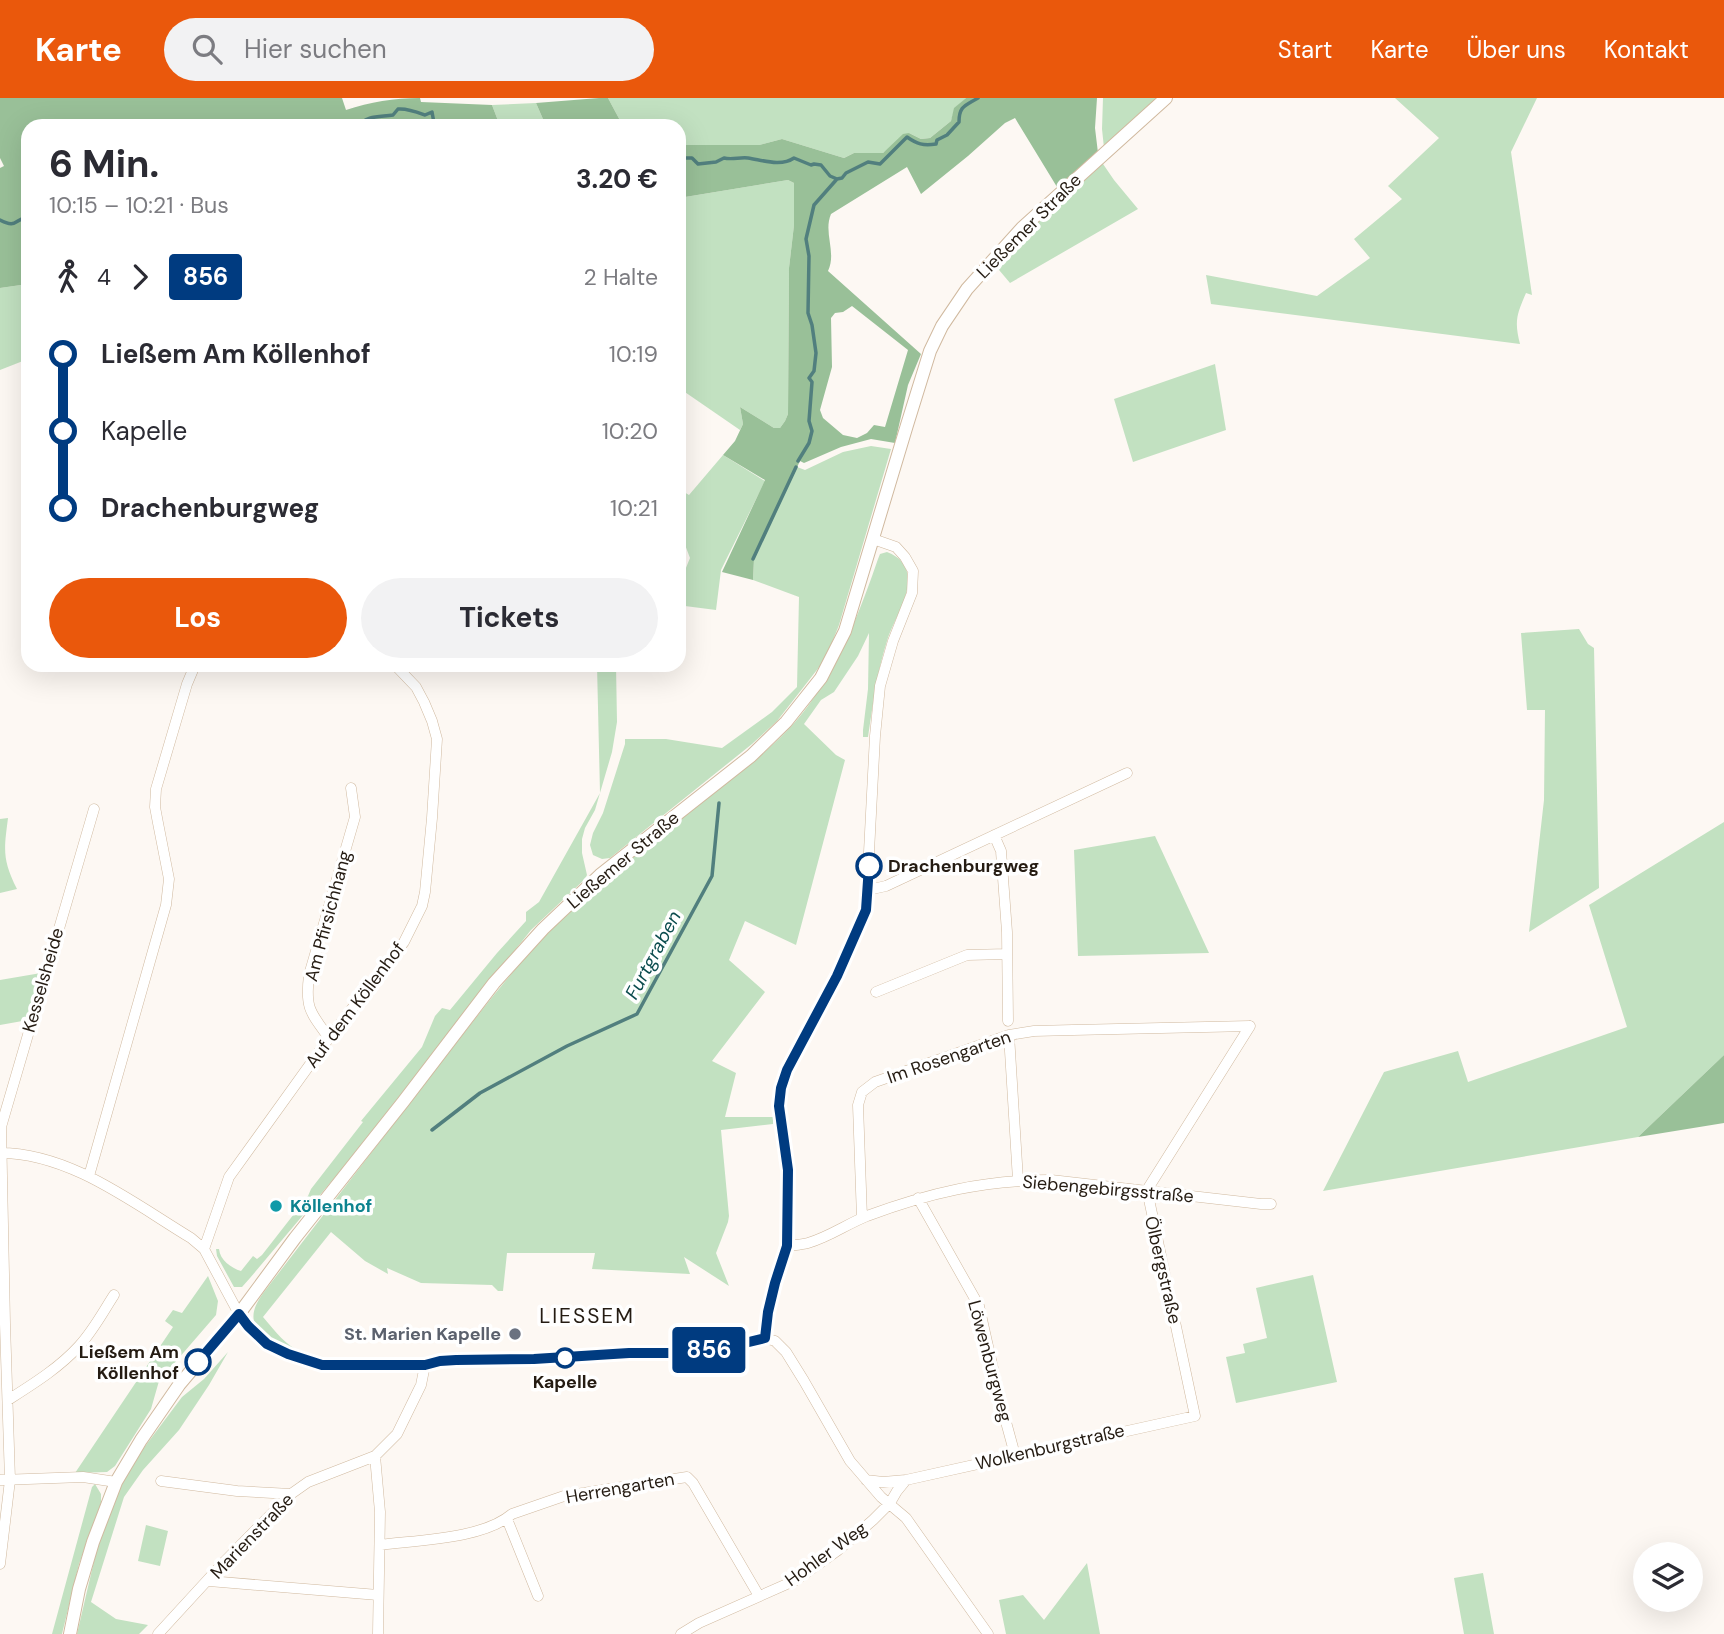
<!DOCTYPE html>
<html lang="de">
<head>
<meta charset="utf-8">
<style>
  :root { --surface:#fff; --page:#f2f2f3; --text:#2b2b33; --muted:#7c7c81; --accent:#ea580c }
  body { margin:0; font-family:"DM Sans",sans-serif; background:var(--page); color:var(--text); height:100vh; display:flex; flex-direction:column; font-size:26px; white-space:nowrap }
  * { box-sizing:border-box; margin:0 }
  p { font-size:23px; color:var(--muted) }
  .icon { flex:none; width:38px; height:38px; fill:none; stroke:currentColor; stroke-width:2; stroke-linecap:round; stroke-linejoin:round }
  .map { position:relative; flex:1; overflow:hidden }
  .sheet { position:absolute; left:21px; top:21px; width:665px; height:553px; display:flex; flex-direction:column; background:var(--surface); border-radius:21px; box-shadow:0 7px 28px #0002 }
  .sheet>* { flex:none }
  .badge { padding:0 14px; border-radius:5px; font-size:24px; line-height:46px }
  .tools { position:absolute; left:1633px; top:1444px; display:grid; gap:14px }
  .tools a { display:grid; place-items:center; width:70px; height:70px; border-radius:50%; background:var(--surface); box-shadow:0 7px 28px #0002; font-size:35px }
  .map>.badge { position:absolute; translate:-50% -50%; box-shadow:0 0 0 4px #fff }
  .legs { display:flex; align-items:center; gap:10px; height:77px; padding:0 28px; font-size:23px }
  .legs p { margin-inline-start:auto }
  .head { display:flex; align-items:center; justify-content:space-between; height:119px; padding:0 28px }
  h1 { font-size:38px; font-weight:700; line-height:52px }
  .cta { display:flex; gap:14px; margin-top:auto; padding:14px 28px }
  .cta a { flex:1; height:80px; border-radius:42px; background:var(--accent); color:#fff; font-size:28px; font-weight:700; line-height:80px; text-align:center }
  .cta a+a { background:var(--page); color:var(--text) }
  ul { padding:0 28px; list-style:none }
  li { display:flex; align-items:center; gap:24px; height:77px; font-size:26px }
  li i { display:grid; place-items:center; width:10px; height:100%; margin:0 9px; background:currentColor }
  li i::after { content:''; width:18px; height:18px; margin:-9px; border:5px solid; border-radius:50%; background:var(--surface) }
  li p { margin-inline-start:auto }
  li:first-child i { background:linear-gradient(#0000 50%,currentColor 0) }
  li:last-child i { background:linear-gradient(currentColor 50%,#0000 0) }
  header { display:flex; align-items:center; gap:42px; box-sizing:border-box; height:98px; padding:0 35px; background:var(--accent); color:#fff }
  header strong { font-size:33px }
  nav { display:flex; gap:38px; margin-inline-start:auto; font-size:24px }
  .search { width:490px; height:63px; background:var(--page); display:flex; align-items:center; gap:18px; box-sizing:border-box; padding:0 24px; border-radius:38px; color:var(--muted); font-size:26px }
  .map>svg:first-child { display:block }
</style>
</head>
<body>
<header>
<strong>Karte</strong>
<div class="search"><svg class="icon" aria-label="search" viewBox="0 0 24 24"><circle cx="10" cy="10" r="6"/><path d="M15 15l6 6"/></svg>Hier suchen</div>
<nav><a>Start</a><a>Karte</a><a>Über uns</a><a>Kontakt</a></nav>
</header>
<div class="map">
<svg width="1724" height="1536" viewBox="0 0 1724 1536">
  <rect width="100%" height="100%" fill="#fdf8f3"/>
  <path fill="#c2e1c1" d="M608,0H966L955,10L951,23L930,40L921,41L909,35L883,55H854L844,60L782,41L759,47H679V28H623Z
    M1103,0H1157L1104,50L1102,31Z
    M1395,0H1537L1511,54L1532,197L1526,195C1517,216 1514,223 1520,246L1211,206L1206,177L1317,198L1370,160L1354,141L1402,101L1388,88L1439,40Z
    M536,5L546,28H500L492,7Z
    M1101,63L1114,82L1138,111L1010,185L994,166L1023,132Z
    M788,82L794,85V127L789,170L788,316L785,323L780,330H774L740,309L743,326L740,332L679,290V100Z
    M28,186V235L24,237L28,248V261L0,272V190Z
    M1215,266L1226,332L1133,364L1114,301Z
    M871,348L891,351L839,527L829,552L820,568L777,623L752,646L610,760L602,761L593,757L590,747L593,735L603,715L625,646V641H666L722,650L772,614L797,589L799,499L753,482L754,461L797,369L805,372L843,354Z
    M723,357L765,383L721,472L716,512L685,508C679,484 681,482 690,460L679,431V391L689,397Z
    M887,454C900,459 908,467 908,482C908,503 893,523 887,543C877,574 873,606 868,639H863V632L868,591L869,535L858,558L834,594L821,602L804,626L836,657L845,662L796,847L745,823L729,862L765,894L712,963L736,975L725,1019H773V1026L721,1032L729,1118L728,1124L716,1155L729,1188L684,1159L690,1176L592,1171L595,1155H507L503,1193H498L492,1187L421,1185L387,1170L388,1176L365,1163L331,1134L263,1219C275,1233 286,1248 303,1255C289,1253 261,1241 255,1226C250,1215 258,1202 264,1194C322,1119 380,1043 438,968C472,925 505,881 542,841C592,788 649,745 706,700C742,672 781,645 808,608C841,563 860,513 878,461L880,456Z
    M1579,531L1588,546L1594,550L1599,790L1529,834L1544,702L1545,612H1527L1521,535Z
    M597,567H616L617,624L612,654L595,712L585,730L582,741V755L587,777L585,781L531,832L341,1072L250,1180L242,1189H234L217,1158L216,1151H219C220,1162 231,1170 241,1173L253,1158L257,1161L262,1157L308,1098L311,1091L363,1024L361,1023L422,949L435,918L442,910L450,912L497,855L526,823V814L539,804L600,695Z
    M8,720C4,752 2,761 17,791L0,795V721Z
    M1724,724V957L1638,1039L1323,1093L1384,974L1458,953L1468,984L1627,929L1589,807Z
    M1155,738L1209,855L1078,858L1074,752Z
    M41,875L28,922L0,927V882Z
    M1313,1177L1337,1284L1236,1305L1226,1259L1245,1255L1243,1246L1267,1240L1256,1190Z
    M208,1178L218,1203L216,1217L159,1283L151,1311L115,1368L107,1374L75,1375L173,1229L165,1223L173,1212L182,1215Z
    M228,1254L209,1287L179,1332L143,1372L124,1399L91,1504L116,1521L148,1527L139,1536H77L98,1446L116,1397L125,1380L143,1351L182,1299L204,1281Z
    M95,1386L101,1396V1405L79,1466L62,1536H52L92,1389Z
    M146,1427L168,1433L160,1468L138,1463Z
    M1087,1465L1100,1536H1006L999,1502L1023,1497L1044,1522Z
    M1483,1475L1494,1536H1464L1454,1480Z"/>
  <path fill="#99c098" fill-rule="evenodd" d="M0,0H342L346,12C370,4 394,0 420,0L421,4L492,7L500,28H28V186L0,190V70L4,68L0,60Z
    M599,0H608L623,28H546L536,5Z
    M966,0H1097L1095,30L1098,55L1057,89L1015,20L1005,25L968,58L921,96L907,69L831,116C823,135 837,154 828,173L921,256L908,287L895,345L871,341L841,349L804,365L800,363L754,461L753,482L722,474L765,382L723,357L735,343L743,326L740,309L774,330H780L785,323L788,316L789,170L794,127V85L788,82L679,100V47H759L782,41L844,60L854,55H883L903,36L909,35L921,41L930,40L951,23L954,10ZM852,208L908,252L885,329L874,327L867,335L857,340L843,337L823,320L820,312L832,269L831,220L835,215L843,214Z
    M1724,957V1025L1638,1039Z"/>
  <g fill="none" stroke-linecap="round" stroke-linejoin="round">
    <path stroke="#517f7e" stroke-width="3.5" d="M359,28C366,17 380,19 393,17L398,11C407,10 417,14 425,17L432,14L434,25L439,28
      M679,60H692L698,66L716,64L724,60C732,62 740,59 748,60C762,62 781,69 794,60L811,67L814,66L821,67L830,78L837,81L842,80L846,75L868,64L880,66L907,39C917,46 923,48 936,46L937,42L947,37L959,24C959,8 965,8 978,0
      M0,122C17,131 14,121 28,119
      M798,363L809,345L812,333L809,323L812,284L809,280L814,273L816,255L812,227L808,215L809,158L806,141L814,107L837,81
      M753,461L796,369
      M432,1032L480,995L567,948L637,916L712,778L719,705"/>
    <g stroke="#d0b99f" stroke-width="11">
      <path id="minor" d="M994,737L1001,753L1007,834L1008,923
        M868,792L886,788L1127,675
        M876,894L967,857L1007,856
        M1009,937L1018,1082
        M329,940C310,914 305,910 309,877L355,719L351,690
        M0,1055C70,1055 133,1105 191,1140L204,1151L239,1216L248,1228L267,1246L288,1256L322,1267H425L440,1263L534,1261L629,1255H674L728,1249L765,1240L775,1243L786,1254L804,1283L850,1363L881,1399L906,1420L988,1536
        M89,1078L166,807L169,781L158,725L155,709L156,691L187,586L195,567
        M918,1100L979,1208L1000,1302L1015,1357
        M862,1120L858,1007L862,994L875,984L1009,937L1034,933L1073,932L1250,928
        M787,1148C794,1147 801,1147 808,1145C829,1139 847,1126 867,1118C929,1095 984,1082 1051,1082L1261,1106H1271
        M204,1151L229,1079L329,940L404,844L422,808L425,794L432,720L437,641L432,623L424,604L416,589L395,567
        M765,1240L768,1214L775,1185L787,1148L788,1072L779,1008L781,990L787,972L837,878L866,812L875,638L880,588L893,543L912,495L913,473L905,459L896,449L873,441
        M8,1302C33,1286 59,1270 79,1248C93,1233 103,1214 114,1197
        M375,1358L380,1414L378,1536
        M0,1382L83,1379L116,1384
        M866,1382L883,1384L906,1382
        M161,1383L237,1393L291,1396
        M507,1421L538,1498
        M380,1447C418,1442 483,1441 512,1416L564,1398L687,1379L693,1385L759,1498
        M0,1466L10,1382L5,1226L1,1029L94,711
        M209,1483L378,1497
        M158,1536L225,1463L291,1396L308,1384L375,1358L397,1336L421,1287L425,1267
        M681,1536L699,1525L796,1482L837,1453L873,1422L890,1405L897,1393L906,1382L1195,1318L1147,1092L1250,928"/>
    </g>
    <g stroke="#d0b99f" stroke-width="14">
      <path id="tertiary" d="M70,1536L79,1491L93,1444L116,1384L141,1342L179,1287L239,1216L295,1140L403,1004L494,885L543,831L600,777L751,658L786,624L821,580L845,533L907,327L930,253L942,228L967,191L1022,130L1166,0"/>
    </g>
    <use href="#minor" stroke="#fff" stroke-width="10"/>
    <use href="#tertiary" stroke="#fff" stroke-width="12"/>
  </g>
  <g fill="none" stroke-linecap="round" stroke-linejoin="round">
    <g stroke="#fff" stroke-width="16">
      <path id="line-1" d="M198,1264L239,1216L248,1228L267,1246L288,1256L322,1267H425L440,1263L456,1262L534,1261L629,1255H674L728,1249L765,1240L768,1214L775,1185L787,1148L788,1072L779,1008L781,990L787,972L837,878L866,812L869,768"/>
    </g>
    <use href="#line-1" stroke="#003b80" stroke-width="10"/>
  </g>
  <g fill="#fff" stroke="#003b80" stroke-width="3.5">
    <circle cx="869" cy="768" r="12"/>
    <circle cx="565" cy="1260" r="9"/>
    <circle cx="198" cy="1264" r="12"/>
  </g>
  <circle fill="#0f9aa8" stroke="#fff" stroke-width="2.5" cx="276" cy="1108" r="7"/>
  <circle fill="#6b7280" stroke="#fff" stroke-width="2.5" cx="515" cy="1236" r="7"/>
  <g text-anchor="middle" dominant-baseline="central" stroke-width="7" stroke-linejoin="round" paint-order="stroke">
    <g font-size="18" fill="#251c13" stroke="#fff">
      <text transform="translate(1029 128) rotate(-45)">Ließemer Straße</text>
      <text transform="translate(623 762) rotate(-40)">Ließemer Straße</text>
      <text transform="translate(328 818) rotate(-75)">Am Pfirsichhang</text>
      <text transform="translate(43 882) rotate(-74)">Kesselsheide</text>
      <text transform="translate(355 907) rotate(-53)">Auf dem Köllenhof</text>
      <text transform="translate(949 959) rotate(-19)">Im Rosengarten</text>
      <text transform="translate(1108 1091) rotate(5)">Siebengebirgsstraße</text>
      <text transform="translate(1163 1172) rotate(77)">Ölbergstraße</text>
      <text transform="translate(990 1263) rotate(75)">Löwenburgweg</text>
      <text transform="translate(1050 1349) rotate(-13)">Wolkenburgstraße</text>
      <text transform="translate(620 1390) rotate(-10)">Herrengarten</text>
      <text transform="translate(252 1438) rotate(-46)">Marienstraße</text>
      <text transform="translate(826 1456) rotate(-36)">Hohler Weg</text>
    </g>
    <g font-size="18" font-weight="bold" fill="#251c13" stroke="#fff" text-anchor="start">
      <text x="888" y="768">Drachenburgweg</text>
      <text x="179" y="1254" text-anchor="end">Ließem Am<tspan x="179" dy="21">Köllenhof</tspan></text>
      <text x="565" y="1284" text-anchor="middle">Kapelle</text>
    </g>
    <g font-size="18" font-weight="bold" fill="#0d838f" stroke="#fff" text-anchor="start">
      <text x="290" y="1108">Köllenhof</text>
    </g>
    <g font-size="18" font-weight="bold" fill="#5b616d" stroke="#fff" text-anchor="end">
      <text x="501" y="1236">St. Marien Kapelle</text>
    </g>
    <g font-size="19" font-style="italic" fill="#0b4c4e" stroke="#fff">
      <text transform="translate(653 857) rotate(-62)">Furtgraben</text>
    </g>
    <g font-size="21" letter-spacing="2" fill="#251c13" stroke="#fff">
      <text x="587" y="1218">LIESSEM</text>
    </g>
  </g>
</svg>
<div class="tools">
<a><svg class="icon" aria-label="layers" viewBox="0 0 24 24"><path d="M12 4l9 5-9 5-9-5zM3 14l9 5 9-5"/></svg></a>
</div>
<b class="badge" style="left:709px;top:1252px;background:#003b80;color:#fff">856</b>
<section class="sheet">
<div class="head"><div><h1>6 Min.</h1><p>10:15 – 10:21 · Bus</p></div><b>3.20 €</b></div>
<div class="legs"><svg class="icon" aria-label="walk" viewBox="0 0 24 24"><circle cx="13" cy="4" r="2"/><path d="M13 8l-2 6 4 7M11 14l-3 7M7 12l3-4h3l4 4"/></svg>4<svg class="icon" aria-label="forward" viewBox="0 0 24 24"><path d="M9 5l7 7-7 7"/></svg><b class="badge" style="background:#003b80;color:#fff">856</b><p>2 Halte</p></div>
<ul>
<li><i style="color:#003b80"></i><b>Ließem Am Köllenhof</b><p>10:19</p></li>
<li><i style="color:#003b80"></i><span>Kapelle</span><p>10:20</p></li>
<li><i style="color:#003b80"></i><b>Drachenburgweg</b><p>10:21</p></li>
</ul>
<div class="cta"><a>Los</a><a>Tickets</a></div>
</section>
</div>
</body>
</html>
